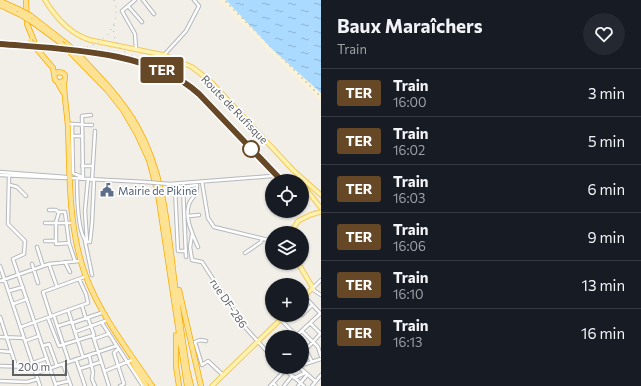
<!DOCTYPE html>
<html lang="en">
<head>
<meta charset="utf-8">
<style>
  :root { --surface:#171b24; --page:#242831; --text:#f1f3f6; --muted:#9ea1a6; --line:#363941 }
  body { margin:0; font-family:Commissioner,sans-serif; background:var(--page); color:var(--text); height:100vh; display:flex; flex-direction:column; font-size:15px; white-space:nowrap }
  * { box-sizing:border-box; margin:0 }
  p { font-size:13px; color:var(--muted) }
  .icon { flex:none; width:22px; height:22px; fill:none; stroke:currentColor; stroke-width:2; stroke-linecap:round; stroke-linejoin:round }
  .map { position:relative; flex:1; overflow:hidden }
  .side { display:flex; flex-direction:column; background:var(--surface); width:320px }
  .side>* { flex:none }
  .badge { padding:0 8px; border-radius:3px; font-size:14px; line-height:26px }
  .buttons { position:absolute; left:265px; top:174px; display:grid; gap:8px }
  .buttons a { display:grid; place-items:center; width:44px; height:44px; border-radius:50%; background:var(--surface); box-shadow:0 1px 3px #0004; font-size:20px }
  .scale { position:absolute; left:12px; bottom:10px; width:55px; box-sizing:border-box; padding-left:4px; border:2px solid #5f6368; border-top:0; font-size:11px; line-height:14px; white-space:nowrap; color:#5f6368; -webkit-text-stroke:3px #fff; paint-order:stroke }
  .map>.badge { position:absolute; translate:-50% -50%; box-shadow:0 0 0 2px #fff }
  .round { display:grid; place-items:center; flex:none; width:42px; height:42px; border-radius:21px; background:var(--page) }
  .head { display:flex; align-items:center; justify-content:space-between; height:68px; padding:0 16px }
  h1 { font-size:19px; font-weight:700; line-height:30px }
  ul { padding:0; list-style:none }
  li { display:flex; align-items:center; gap:12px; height:48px; padding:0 16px; border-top:1px solid var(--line) }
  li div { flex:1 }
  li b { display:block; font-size:15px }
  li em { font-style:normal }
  li .badge { min-width:44px; font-weight:700; text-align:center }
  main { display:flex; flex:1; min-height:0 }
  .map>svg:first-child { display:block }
</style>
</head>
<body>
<main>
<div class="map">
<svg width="321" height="386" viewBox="0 0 321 386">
  <defs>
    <pattern id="sand-dots" width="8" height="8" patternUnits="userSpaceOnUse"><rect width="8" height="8" fill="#fbf3d9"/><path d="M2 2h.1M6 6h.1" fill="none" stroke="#cec8b4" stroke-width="1.8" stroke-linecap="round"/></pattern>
    <pattern id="water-ripples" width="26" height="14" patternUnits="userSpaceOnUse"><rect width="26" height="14" fill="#aadaff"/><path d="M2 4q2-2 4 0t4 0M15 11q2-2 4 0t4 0" fill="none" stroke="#8eb4d2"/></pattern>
  </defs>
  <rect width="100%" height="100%" fill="#f1efe8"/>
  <path fill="url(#sand-dots)" d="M219,0H226L271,48L321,93V101L290,72Z"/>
  <path fill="url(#water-ripples)" d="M226,0H321V93L271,48Z"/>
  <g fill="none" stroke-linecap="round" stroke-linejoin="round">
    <g stroke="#b5b8bc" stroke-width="4.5">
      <path id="minor" d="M135,0L122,11L135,34L136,49
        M143,0L154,14
        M128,6L142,22
        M164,55L186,31L199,6L194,0
        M70,124L92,125
        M72,124L73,173L82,177
        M72,136H82
        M82,166H93
        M0,172L66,177
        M0,175L66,178
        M9,176L8,224L25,241L24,254L13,259L56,386
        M70,178L145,182
        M77,179C77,191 77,234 87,242
        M83,179L82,116L91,115
        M88,179L85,211L87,242H90
        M92,180L95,131
        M202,182L208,218L214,227L272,241
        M170,184L272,176
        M10,185L17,187L26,196
        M197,185C197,197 192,196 189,204C184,218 193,235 198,247
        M183,186L175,188L178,251H186
        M49,210H56L58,212
        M189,216L199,215
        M45,223H70
        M192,235L190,247L192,260L202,262L243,325L272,357
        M45,241H56
        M85,241L92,275
        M90,242L92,223L94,180
        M69,243L56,244V222L59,212H65L69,243L75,261
        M37,247L43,266
        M245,253L261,242L262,239
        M186,257L183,187L197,185
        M65,262L70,272
        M32,264L38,283
        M49,264L57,287
        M0,266L40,386
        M0,281L49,264L79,261
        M313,288L321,280
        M312,289L321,295
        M9,291L23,287
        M304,296L321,314
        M13,304L27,299
        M82,306L86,319
        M68,310L83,357
        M302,315L312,305
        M54,316L69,362
        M0,317L16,366
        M51,317L43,292L84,277
        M48,318L59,346L94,335L88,318
        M280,319L297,336
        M72,323L101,313
        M102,323L143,386
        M310,323L321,334
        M58,326L71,322
        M21,327L88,303L86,294L79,279
        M302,331L318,347L321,356
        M75,332L105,321
        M93,336L109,386
        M0,337L24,338
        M295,337L321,313
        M94,339L108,334
        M25,341L39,336
        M206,341L200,340L195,342L202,365L208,361L223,375
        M43,346L49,344L57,366
        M118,349L114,353L124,384L120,386
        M306,350L312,362
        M0,351L11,352
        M302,354L321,333
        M89,355L93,372L92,379L95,386
        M76,359L85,386
        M33,363L47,358
        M63,364L71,386
        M302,365L321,359
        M0,366L34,367
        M282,367L304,386
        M299,367L315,381
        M79,369L101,362
        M105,371L132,360
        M287,372L297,367
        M36,373L116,346
        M294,378L305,373
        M0,381L27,382L38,379
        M273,383L276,386
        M56,384L69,381
        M270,386L285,370
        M284,386L292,376
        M298,386L307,375
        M312,386L321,375"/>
    </g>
    <g stroke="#f2c960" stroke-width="5.5">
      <path id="major" d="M45,0C56,18 70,34 90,40L164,55L192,67L210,81L293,170L321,195
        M302,184L321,208
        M291,233L298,221L310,215
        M298,263L313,288L302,298
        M212,386L285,315"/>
    </g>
    <g stroke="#f9ab00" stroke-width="6">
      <path id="highway" d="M26,0L27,24L34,41
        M0,1L18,9
        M0,5L19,14
        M31,16L67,44
        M31,21L61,43
        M36,48L53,68L55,80L59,83L65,80V75L63,73L58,72L55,74
        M69,51L108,91L123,110L137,134L149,160L158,194L187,386
        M76,52C98,75 121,98 137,126C162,170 167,220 173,270C177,303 182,336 187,369L191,386
        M64,81C64,97 67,112 68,127C70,177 68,226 85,274C100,315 128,350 152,386
        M58,83L63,92
        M179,290L201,386
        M176,335V366L179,386
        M133,363L146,386"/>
    </g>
    <use href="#minor" stroke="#fff" stroke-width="2.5"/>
    <use href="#major" stroke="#fff2af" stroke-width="3.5"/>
    <use href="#highway" stroke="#fde293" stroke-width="4.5"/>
    <path stroke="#b6b7b8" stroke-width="1" stroke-dasharray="1 5" stroke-linecap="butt" d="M114,25C112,38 117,48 128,54
      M0,42C60,45 135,45 186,79C202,90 215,105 228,119C248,140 267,160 287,181
      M87,47C107,42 122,21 114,0
      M302,197L321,217"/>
    <g stroke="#b5b8bc" stroke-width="4.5" stroke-linecap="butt">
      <path id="minor-bridge" d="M145,182L170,184"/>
    </g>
    <g stroke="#f2c960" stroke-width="5.5" stroke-linecap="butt">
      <path id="major-bridge" d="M310,215L321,212"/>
    </g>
    <g stroke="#f9ab00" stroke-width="6" stroke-linecap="butt">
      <path id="highway-bridge" d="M18,9L31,16
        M19,14L31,21
        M30,41L36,48
        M61,43L69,51
        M67,44L76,52"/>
    </g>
    <use href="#minor-bridge" stroke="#fff" stroke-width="2.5"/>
    <use href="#major-bridge" stroke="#fff2af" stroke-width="3.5"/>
    <use href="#highway-bridge" stroke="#fde293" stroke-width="4.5"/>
  </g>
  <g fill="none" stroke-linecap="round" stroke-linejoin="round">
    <g stroke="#fff" stroke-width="9">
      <path id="line" d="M0,44C62,49 151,50 199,94L282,181"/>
    </g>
    <use href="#line" stroke="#664827" stroke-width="6"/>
  </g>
  <defs>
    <g id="civic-bare" transform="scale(1.08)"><path d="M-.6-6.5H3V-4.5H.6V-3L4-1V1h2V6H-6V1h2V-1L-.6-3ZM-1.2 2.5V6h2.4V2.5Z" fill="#5c6f8a" stroke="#fff" stroke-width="2.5" paint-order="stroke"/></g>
  </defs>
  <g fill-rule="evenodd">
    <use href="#civic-bare" x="107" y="190"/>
  </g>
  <circle fill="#fff" stroke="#664827" stroke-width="2" cx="251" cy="149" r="8"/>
  <g text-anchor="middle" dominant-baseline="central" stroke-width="3.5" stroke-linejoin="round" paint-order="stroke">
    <g font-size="11" fill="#5f6368" stroke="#fff">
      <text transform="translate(235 109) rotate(46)">Route de Rufisque</text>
      <text transform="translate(229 303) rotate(56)">rue DF-286</text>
    </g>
    <g font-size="11" fill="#4e5e75" stroke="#fff" text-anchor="start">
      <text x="118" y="190">Mairie de Pikine</text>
    </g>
  </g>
</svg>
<div class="buttons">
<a><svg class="icon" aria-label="locate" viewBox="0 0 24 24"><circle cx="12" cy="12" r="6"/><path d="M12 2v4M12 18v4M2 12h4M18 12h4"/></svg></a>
<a><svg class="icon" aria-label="layers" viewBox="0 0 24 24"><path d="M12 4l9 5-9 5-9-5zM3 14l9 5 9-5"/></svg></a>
<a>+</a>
<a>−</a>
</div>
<div class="scale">200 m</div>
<b class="badge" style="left:162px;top:70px;background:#664827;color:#fff">TER</b>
</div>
<section class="side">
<div class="head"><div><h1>Baux Maraîchers</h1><p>Train</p></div><a class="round"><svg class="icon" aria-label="heart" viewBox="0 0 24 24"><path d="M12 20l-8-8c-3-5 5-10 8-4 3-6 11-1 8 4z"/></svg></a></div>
<ul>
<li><span class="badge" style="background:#664827;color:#fff">TER</span><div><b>Train</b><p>16:00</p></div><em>3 min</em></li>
<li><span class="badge" style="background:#664827;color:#fff">TER</span><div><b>Train</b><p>16:02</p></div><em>5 min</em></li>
<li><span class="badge" style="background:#664827;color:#fff">TER</span><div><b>Train</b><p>16:03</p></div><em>6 min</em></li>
<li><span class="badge" style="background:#664827;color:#fff">TER</span><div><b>Train</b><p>16:06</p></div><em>9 min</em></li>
<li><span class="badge" style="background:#664827;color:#fff">TER</span><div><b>Train</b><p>16:10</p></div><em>13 min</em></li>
<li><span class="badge" style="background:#664827;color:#fff">TER</span><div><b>Train</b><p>16:13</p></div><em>16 min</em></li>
</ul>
</section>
</main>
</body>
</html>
